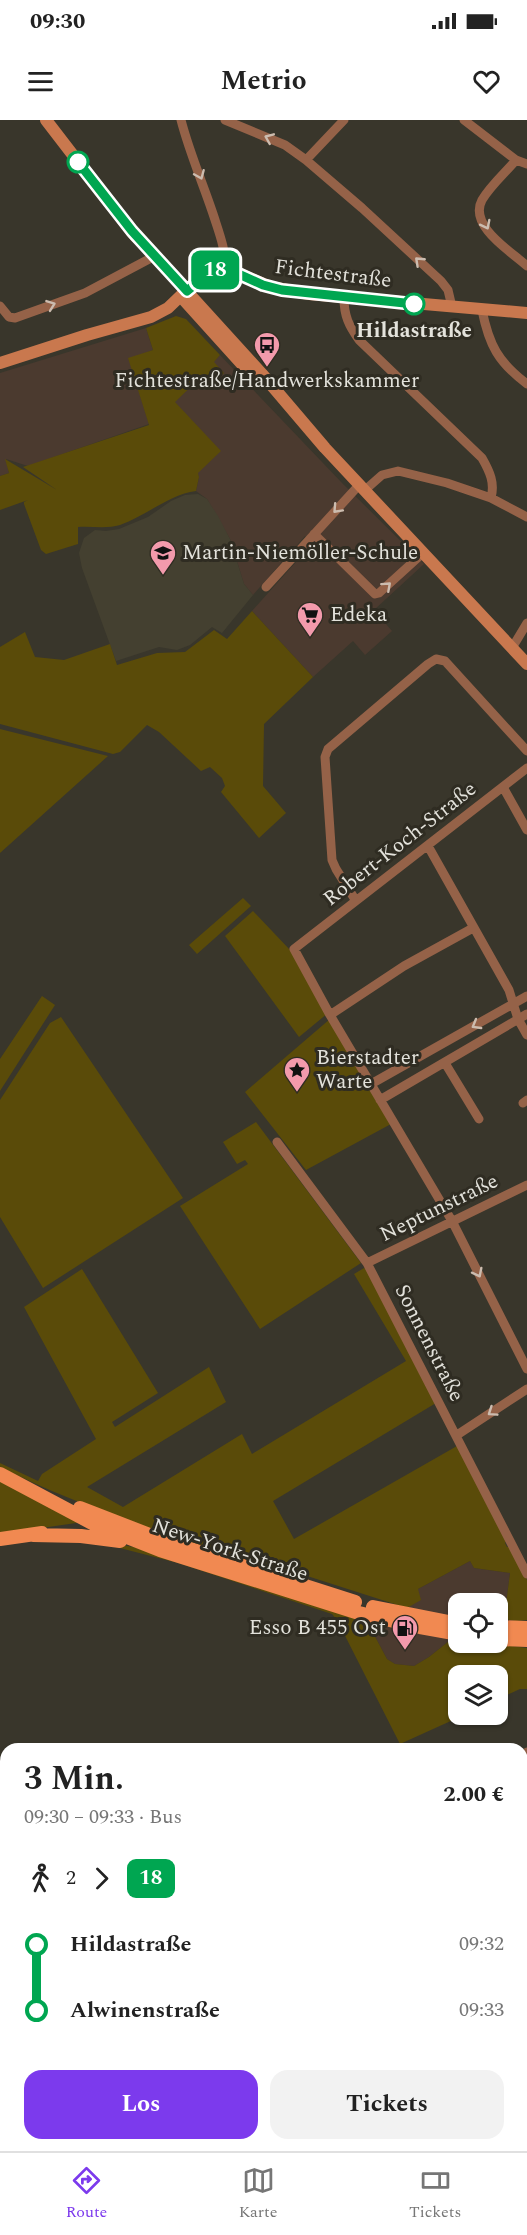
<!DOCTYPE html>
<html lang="de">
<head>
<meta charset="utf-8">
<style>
  :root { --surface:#fff; --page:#f2f2f2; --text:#222; --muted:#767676; --line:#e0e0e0; --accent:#7c3aed }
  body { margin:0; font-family:Spectral,serif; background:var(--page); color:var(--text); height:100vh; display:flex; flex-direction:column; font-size:22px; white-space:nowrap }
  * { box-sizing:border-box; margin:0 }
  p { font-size:20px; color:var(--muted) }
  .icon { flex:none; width:33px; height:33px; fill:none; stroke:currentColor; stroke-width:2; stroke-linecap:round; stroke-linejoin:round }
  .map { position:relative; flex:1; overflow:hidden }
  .drawer { position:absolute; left:0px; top:1623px; width:528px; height:408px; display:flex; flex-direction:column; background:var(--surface); border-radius:18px 18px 0 0; box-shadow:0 2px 4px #0004 }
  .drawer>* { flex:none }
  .badge { padding:0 12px; border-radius:9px; font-size:21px; line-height:39px }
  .tools { position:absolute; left:448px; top:1473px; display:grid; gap:12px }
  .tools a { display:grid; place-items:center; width:60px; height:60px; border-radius:12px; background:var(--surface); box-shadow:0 2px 4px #0004; font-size:30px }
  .map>.badge { position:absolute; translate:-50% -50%; box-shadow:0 0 0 3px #fff }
  .legs { display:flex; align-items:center; gap:9px; height:66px; padding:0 24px; font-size:20px }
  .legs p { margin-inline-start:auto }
  .overview { display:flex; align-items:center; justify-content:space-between; height:102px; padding:0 24px }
  h1 { font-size:33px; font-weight:700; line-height:45px }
  .primary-button { display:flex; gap:12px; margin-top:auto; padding:12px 24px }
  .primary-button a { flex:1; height:69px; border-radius:18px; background:var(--accent); color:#fff; font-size:24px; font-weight:700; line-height:69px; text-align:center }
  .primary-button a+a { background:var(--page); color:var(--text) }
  ul { padding:0 24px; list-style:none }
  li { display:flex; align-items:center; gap:21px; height:66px; font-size:22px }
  li i { display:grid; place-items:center; width:9px; height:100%; margin:0 8px; background:currentColor }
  li i::after { content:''; width:15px; height:15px; margin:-8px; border:4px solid; border-radius:50%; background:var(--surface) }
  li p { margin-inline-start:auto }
  li:first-child i { background:linear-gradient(#0000 50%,currentColor 0) }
  li:last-child i { background:linear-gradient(currentColor 50%,#0000 0) }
  .status { display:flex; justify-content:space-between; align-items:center; height:42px; padding:0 30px; background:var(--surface); direction:ltr }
  .status svg { height:16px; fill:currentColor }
  header { display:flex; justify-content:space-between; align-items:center; height:78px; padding:0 24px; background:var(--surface); font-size:27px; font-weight:700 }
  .tab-bar { display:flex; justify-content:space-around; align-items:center; height:84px; border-top:2px solid var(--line); background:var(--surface); font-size:16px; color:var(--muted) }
  .tab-bar a { display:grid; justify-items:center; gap:3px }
  .tab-bar .current { color:var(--accent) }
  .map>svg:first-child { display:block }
</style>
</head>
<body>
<div class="status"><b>09:30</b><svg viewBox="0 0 49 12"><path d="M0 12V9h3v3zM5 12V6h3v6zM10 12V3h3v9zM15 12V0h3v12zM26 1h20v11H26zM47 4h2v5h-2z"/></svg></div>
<header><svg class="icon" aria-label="menu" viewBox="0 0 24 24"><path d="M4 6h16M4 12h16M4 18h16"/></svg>Metrio<svg class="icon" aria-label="heart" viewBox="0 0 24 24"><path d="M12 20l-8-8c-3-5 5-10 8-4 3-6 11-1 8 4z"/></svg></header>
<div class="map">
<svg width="527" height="2031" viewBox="0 0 527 2031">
  <rect width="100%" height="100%" fill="#39362b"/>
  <path fill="#4b3a2f" d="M146,208L153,230L129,239L149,304L28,346L6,339L9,353L0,356V253Z
    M220,235L343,364L424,444L374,490L392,511L365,535L353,521L313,557L252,491L313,423L305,416L253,475L244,464L230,419L207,379L196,371L199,357L174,282L201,256L224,253L213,242Z
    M470,1441L474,1448L510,1453L504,1499L498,1500V1484H459V1498L407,1488L418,1469Z
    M349,1493L454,1517L429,1537L414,1546L395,1544L387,1539L370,1507Z"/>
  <path fill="#444030" d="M198,374L207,379L218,396L230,419L244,464L253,475L222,513L212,507L190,525L177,530L159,527L116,541L82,448L79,433L84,418L95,410L106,411L119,409L148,397L171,381L185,375Z
    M522,1883L527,1893V1996H522Z
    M431,2025H498L500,2031H432Z"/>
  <path fill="#5a4b09" d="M176,196L186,199L220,235L214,242L224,253L210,266L201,257L175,282L221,331L198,353L199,357L196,371C170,374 146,396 120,405C107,409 92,406 78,407V424L46,434L41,430L24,384V382L28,380L0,390V356L9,353L5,339L57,370L23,347L149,305L128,238L153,230L146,208Z
    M252,491L313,557L264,604L263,666L286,693L259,718L221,672L225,666L222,658L210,647L201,651L159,612L147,605L120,632L113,634L0,604V527L25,512L35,537L64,540L110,524L117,545L157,533L185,532L214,510L227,519Z
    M0,609L108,636L0,733Z
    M243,778L251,786L197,834L189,825Z
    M253,791L291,831L328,893L299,917L225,816Z
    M42,876L55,885L0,971V939Z
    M61,897L183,1078L43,1168L0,1097V980L50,903Z
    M330,899L391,1004L306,1050L245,972Z
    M256,1002L361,1143L260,1209L180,1086L248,1044L245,1040L237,1044L223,1022Z
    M364,1148L368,1150L436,1283L273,1381L294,1419L457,1326L506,1421L505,1423L507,1427H510L527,1460V1500L516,1501L504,1499L510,1453L474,1448L470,1441L418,1469L421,1480L407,1488L276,1446L273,1448C181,1420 87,1390 0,1347V1343L38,1361L42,1354L96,1319L24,1187L82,1149L158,1273L112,1302L115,1307L209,1247L226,1282L87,1367L123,1387L242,1314L252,1334L406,1241L354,1154Z
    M0,1361L83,1402L0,1414Z
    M112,1423L144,1429L349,1493L370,1507L387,1539L395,1544L414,1546L429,1537L454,1517L459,1518V1522L490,1523L527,1528V1569H520L498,1579V1556H459V1594L464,1595L400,1624L337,1500L332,1494L178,1443L116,1427Z
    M248,2025H426L428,2031H232Z"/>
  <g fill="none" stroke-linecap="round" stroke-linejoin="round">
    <path stroke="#956248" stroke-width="9" d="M181,0C190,35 205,68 216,103C221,118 226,133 225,149
      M225,0L285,25L306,40L362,88L441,161L448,170L452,187
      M464,0L516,40L527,44
      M306,40L344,0
      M516,40C505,53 490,66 482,80C468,106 512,132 527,146
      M344,178C344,196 349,206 359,220L482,338C490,352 495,363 491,378
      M0,186L9,197L15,198L85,173L151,138
      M482,190C489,225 498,242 527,264
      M365,370L382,355L398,351L447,363L491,378L527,397
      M314,414L375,474L379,473L423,433
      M266,467L360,364
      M512,528L527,503
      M527,648L294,829L330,895L452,1101L527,1249
      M503,667L527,710
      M428,726L509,870L518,899L527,915
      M356,781L336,749L332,740L325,637L328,629L428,544L436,539L445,541L527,631
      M330,895L404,846L473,808
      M445,943L479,999
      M371,964L527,876
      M380,980L527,894
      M523,983L527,980
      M277,1022L367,1143L527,1454
      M367,1143L527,1065
      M457,1315L527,1269
      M522,1635L527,1632
      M522,1852L527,1850
      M522,1867L527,1877
      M522,2008H527
      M507,2025L508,2031"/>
    <path stroke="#c9784e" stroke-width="12" d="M46,0L136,117
      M132,111L262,254L325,328L527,544
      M183,179L248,251
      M0,243L87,215L151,197L168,188L194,163L211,151L220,149L232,151L271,167L309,174L527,193"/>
    <path stroke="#f18951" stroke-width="14" d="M0,1354L94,1404L160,1430L359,1493L420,1507L459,1514
      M80,1388L165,1421L355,1482
      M33,1415L81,1416L120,1421
      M0,1419L42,1413
      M373,1487L459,1504
      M498,1507L527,1508
      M498,1519L527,1520"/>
  </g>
  <defs><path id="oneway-chevron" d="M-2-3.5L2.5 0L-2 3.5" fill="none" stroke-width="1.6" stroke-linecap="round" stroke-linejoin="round" transform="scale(1.5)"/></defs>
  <g stroke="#ccbcaf">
    <use href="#oneway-chevron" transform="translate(269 18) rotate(-157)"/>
    <use href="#oneway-chevron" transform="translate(200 55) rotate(67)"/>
    <use href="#oneway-chevron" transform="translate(486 105) rotate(63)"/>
    <use href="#oneway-chevron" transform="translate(419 141) rotate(-137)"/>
    <use href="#oneway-chevron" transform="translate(51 185) rotate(-20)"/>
    <use href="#oneway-chevron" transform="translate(337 389) rotate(133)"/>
    <use href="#oneway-chevron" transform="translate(387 466) rotate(-42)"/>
    <use href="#oneway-chevron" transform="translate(476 905) rotate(150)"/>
    <use href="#oneway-chevron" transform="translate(478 1153) rotate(63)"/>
    <use href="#oneway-chevron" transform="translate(492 1292) rotate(146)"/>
  </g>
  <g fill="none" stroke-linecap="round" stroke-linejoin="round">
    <g stroke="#fff" stroke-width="14">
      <path id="line-1" d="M78,42L132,111L187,171L211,151L220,149L232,151L263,165L282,170L414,184"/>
    </g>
    <use href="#line-1" stroke="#00a651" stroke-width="9"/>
  </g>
  <defs>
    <g id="bus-pin" transform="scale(1.35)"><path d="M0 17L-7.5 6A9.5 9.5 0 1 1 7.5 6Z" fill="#f39aac" stroke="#2f2c22"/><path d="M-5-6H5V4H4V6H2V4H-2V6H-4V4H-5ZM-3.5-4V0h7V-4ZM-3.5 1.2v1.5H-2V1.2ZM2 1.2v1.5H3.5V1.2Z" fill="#111"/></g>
    <g id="school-pin" transform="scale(1.35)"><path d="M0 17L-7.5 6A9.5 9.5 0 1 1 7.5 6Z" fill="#f39aac" stroke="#2f2c22"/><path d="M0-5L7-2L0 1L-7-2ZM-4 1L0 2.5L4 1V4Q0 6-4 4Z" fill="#111"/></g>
    <g id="supermarket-pin" transform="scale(1.35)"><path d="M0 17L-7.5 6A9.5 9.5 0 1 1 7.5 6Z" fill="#f39aac" stroke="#2f2c22"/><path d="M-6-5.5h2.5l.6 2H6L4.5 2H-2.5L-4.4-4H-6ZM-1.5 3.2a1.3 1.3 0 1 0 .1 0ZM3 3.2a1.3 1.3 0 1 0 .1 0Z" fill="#111"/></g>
    <g id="sight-pin" transform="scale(1.35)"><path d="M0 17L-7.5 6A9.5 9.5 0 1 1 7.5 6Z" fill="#f39aac" stroke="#2f2c22"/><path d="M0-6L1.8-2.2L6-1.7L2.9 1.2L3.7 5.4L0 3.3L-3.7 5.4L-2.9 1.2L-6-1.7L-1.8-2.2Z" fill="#111"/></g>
    <g id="fuel-pin" transform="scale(1.35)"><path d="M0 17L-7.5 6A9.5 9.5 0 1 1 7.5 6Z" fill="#f39aac" stroke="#2f2c22"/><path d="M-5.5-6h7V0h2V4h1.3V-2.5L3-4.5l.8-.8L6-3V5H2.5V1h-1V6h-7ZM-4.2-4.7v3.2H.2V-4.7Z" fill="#111"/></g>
  </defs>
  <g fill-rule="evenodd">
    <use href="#bus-pin" x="267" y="225"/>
    <use href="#school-pin" x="163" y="433"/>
    <use href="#supermarket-pin" x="310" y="495"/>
    <use href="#sight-pin" x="297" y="950"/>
    <use href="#fuel-pin" x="405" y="1508"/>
  </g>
  <g fill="#fff" stroke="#00a651" stroke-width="3">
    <circle cx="78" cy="42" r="10"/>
    <circle cx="414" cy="184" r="10"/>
  </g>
  <g text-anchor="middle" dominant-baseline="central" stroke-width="6" stroke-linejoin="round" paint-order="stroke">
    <g font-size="21" fill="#e3e2db" stroke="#2f2c22">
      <text transform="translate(333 154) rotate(7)">Fichtestraße</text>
      <text transform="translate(400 724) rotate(-38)">Robert-Koch-Straße</text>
      <text transform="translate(439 1088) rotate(-26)">Neptunstraße</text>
      <text transform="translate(429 1223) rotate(63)">Sonnenstraße</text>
      <text transform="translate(230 1430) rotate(18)">New-York-Straße</text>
    </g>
    <g font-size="21" font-weight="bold" fill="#e3e2db" stroke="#2f2c22">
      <text x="414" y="211">Hildastraße</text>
    </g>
    <g font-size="21" fill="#e3e2db" stroke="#2f2c22" text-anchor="start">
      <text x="267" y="261" text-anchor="middle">Fichtestraße/Handwerkskammer</text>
      <text x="182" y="433">Martin-Niemöller-Schule</text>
      <text x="330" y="495">Edeka</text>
      <text x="316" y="938">Bierstadter<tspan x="316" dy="24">Warte</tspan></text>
      <text x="386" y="1508" text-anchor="end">Esso B 455 Ost</text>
    </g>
  </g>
</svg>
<div class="tools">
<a><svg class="icon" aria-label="locate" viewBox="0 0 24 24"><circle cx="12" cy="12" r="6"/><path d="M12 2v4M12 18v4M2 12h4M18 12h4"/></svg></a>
<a><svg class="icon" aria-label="layers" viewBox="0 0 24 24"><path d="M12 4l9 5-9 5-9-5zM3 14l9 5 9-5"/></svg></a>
</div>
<b class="badge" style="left:215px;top:150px;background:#00a651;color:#fff">18</b>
<section class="drawer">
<div class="overview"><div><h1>3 Min.</h1><p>09:30 – 09:33 · Bus</p></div><b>2.00 €</b></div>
<div class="legs"><svg class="icon" aria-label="walk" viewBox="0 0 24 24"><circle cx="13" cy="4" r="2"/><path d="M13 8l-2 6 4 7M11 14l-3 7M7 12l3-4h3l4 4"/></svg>2<svg class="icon" aria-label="forward" viewBox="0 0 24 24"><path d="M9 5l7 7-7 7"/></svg><b class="badge" style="background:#00a651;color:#fff">18</b></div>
<ul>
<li><i style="color:#00a651"></i><b>Hildastraße</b><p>09:32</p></li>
<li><i style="color:#00a651"></i><b>Alwinenstraße</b><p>09:33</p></li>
</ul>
<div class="primary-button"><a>Los</a><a>Tickets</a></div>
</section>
</div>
<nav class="tab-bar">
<a class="current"><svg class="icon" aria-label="directions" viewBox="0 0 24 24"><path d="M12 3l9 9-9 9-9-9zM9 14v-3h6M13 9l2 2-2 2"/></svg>Route</a>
<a><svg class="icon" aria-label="map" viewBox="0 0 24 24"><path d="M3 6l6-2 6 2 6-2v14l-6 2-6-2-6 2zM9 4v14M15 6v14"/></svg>Karte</a>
<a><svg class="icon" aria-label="tickets" viewBox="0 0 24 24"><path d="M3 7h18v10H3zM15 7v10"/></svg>Tickets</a>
</nav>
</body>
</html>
